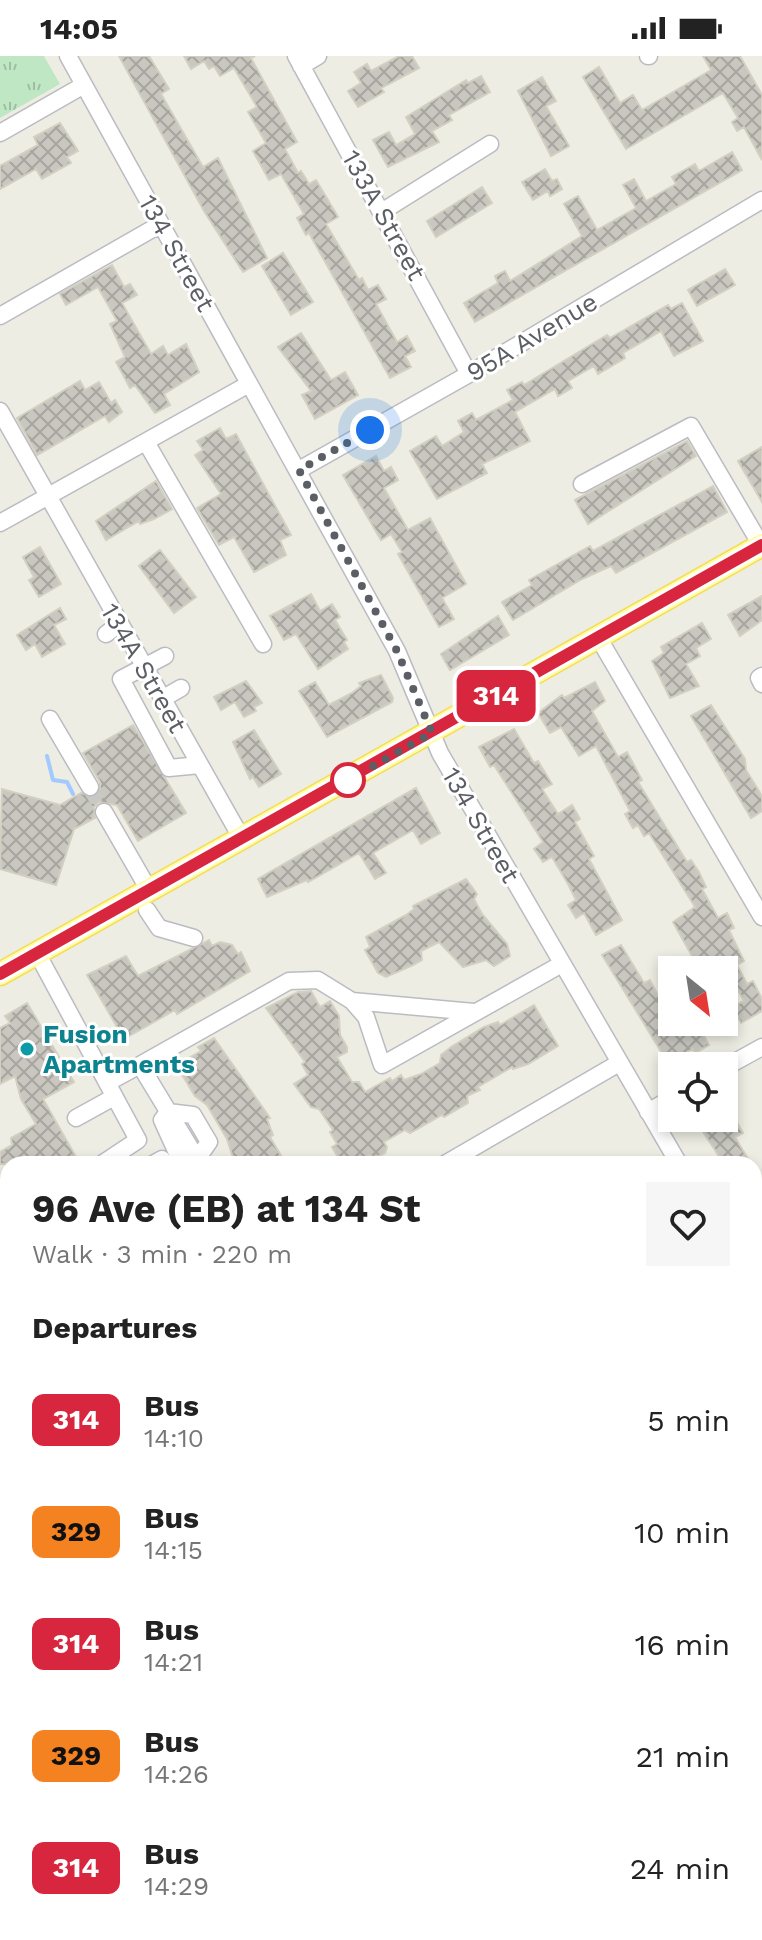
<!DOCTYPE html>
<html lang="en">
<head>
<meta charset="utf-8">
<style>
  :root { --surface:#fff; --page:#f6f6f6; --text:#222; --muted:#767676 }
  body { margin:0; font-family:"Work Sans",sans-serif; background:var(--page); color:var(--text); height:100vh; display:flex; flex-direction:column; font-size:30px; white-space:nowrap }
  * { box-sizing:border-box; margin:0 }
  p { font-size:26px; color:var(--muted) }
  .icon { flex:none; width:44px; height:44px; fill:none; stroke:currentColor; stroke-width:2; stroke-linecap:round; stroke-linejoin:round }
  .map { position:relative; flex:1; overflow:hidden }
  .drawer { position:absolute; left:0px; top:1100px; width:762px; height:784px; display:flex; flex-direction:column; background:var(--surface); border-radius:24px 24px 0 0; box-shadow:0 4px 12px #0003 }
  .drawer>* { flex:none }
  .badge { padding:0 16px; border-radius:12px; font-size:28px; line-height:52px }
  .needle { width:52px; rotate:150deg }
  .fabs { position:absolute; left:658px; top:900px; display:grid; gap:16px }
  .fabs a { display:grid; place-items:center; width:80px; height:80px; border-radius:0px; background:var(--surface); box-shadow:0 4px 12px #0003; font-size:40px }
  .you { position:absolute; width:40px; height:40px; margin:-20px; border:6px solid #fff; border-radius:50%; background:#1a73e8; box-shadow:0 0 0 12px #1a73e833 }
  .map>.badge { position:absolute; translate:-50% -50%; box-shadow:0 0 0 4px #fff }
  h2 { padding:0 32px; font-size:30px; line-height:72px }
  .round { display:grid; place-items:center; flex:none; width:84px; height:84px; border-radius:0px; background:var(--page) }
  .headline { display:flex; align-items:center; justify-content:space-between; height:136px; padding:0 32px }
  h1 { font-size:38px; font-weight:700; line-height:60px }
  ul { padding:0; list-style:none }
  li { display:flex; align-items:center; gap:24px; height:112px; padding:0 32px }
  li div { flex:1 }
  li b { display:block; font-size:30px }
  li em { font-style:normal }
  li .badge { min-width:88px; font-weight:700; text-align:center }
  .status { display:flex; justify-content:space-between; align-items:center; height:56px; padding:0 40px; background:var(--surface); direction:ltr }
  .status svg { height:22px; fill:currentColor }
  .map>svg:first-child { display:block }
</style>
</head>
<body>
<div class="status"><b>14:05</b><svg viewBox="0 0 49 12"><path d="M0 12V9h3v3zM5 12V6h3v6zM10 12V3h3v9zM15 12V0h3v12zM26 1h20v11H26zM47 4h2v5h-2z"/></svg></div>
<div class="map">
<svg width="762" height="1884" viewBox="0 0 762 1884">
  <defs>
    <pattern id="park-tufts" width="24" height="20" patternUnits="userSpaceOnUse" patternTransform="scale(2)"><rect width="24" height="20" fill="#bfe7c4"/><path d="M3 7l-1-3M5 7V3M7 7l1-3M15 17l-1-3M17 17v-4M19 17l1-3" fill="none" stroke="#9ebea3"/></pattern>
    <pattern id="building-cross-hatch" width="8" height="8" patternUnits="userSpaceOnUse" patternTransform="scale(2)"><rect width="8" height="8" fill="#c9c7c0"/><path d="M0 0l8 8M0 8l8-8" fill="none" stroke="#a6a5a0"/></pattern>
  </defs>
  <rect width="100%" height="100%" fill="#eeede3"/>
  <path fill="#fffbd8" d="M137,1876H232L236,1884H141Z"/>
  <path fill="url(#park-tufts)" d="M0,0H44L60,28L0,62Z"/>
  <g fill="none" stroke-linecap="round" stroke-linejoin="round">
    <path stroke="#a2caff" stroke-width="4" d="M47,700L53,724L67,726L73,738"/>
  </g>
  <path fill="url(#building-cross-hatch)" stroke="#d3d0c1" stroke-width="2" d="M119,0H149L169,33L161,38L203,111L218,102L267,202L243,216L204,155Z
    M184,0H255L251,2L297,86L285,93L298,117L301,115L309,128L316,124L328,144L338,161L326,168L359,224L362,222L368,234L378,229L386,243L376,248L397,286L407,280L415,295L405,300L411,311L390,322L309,177L306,179L297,162L304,158L281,118L269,124L253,95L266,87L248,56L257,51L234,12L220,20L214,10L209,13L204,5L191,13Z
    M399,0H412L419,12L381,32L384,36L358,51L348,35L361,27L354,16L367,8L371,15Z
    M703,0H740L762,39V104L744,71L737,75L732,66L738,62L723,37L626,93L583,21L599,11L620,47L633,39L642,54L711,14Z
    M481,20L490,36L449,59L452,64L432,75L439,86L388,111L373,84L389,76L396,89L415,78L406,61L466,24L468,27Z
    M542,21L556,45L546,50L569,90L551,100L518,35Z
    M60,67L78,95L67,101L71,107L42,123L36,113L0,133V110L38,89L34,81Z
    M732,96L742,114L475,266L464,247L498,227L495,220L505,215L510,225L582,180L564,148L578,140L597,174L636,152L623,129L634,123L646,145L676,128L672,121L695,108L699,115Z
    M545,113L552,125L557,123L562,133L550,140L548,135L533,144L522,126Z
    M482,131L492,147L436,181L427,165Z
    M283,197L313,246L291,259L262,210Z
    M112,209L124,231L130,228L137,239L122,247L151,298L163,290L168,299L186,288L199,316L164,338L170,349L155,357L135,329L130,332L116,306L125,301L110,268L117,265L98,231L66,249L60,238Z
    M725,213L735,229L697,250L688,234Z
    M682,247L703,285L674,300L661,275L623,297L625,302L598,318L594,310L568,325L572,332L558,340L555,333L515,356L530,385L482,408L487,417L437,443L410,395L436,380L442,390L464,376L458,365L472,357L476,364L513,344L507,334L522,326L524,329L607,279L610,282L668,249L671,253Z
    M301,277L331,324L345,316L358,339L315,363L302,339L311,335L278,291Z
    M80,325L85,334L99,326L111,347L115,344L122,356L109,366L105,360L37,399L17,362Z
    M220,372L226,383L236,378L291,479L280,484L286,499L254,516L234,481L219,489L197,452L221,438L195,399L203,394L197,385Z
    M687,385L696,400L588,468L575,444Z
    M762,391V446L738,405Z
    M376,400L384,415L391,411L398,424L384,432L408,474L430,462L466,528L442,542L454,563L439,571L398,498L402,496L391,478L381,484L343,419Z
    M156,425L172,453L154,463L140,468L139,465L106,484L96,465Z
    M713,430L727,456L616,517L611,510L582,523L513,564L502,546L532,529L529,524L590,490L593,495Z
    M40,491L61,528L39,541L29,524L34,521L23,501Z
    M160,494L196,541L174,557L139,510Z
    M311,538L320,555L332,548L340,561L335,564L347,584L344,586L348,593L318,613L296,578L284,584L270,560Z
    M762,540V564L740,580L728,559Z
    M60,552L66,563L54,569L65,588L42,601L35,588L26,594L17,579Z
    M498,560L509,579L450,614L441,598Z
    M702,567L711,583L696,592L700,600L686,608L699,630L670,642L652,605L664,597L661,591Z
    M381,619L393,642L392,646L327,681L299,635L315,626L329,649L352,637L361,630L359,627Z
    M246,625L262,647L254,651L256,655L244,661L235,646L221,654L214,641Z
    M595,626L605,645L592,655L618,701L627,696L642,724L638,726L687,806L691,804L699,816L706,831L702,833L718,862L727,857L734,872L729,874L744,905L737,909L747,928L753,925L762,943V955L741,967L732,951L744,945L728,916L724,919V914H707L704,908L698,911L673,866L695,851L649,777L644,780L638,769L633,772L625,758L630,755L596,690L579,700L561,671L550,677L538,657L562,639L564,642Z
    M711,649L745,703L746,714L762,740V755L751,762L691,660Z
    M133,669L186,757L138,785L117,749L99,746L94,751L95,762L74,773L56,829L0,813L2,733L60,749L81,737L95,741L100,736V726L83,697Z
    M514,673L534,707L538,705L552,728L542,733L558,758L572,749L580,763L575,766L594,800L589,803L622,864L596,879L584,857L576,862L568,849L576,844L568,828L552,801L543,806L534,793L543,786L494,709L490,711L479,691Z
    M254,674L281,718L259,731L253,721L250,723L233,686Z
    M416,732L440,777L421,788L413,774L373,797L386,817L375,823L359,797L308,826L307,824L267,841L258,823Z
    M466,823L477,838L474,843L482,858L507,888L510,900L494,910L486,904L463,911L439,886L421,895L422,904L413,909L386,921L378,917L365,894L370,891L366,881L406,859L414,853L413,850Z
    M209,884L212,890L220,886L232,889L238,898L241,896L250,915L177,958L175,954L124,983L87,919L126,900L138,920Z
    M621,889L644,927L650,924L672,966H690L697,977L701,974L709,989L695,997L693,993L668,1007L602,899Z
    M311,935L320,951L330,945L339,960L340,979L347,991V996L337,1001L352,1026H359L365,1036L390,1022L392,1025L401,1019L404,1024L421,1018L440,1007L441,999L451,991L484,971L498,966L500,969L534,949L558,990L528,1008L513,1013L512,1011L478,1031L480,1034L467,1040L468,1047L444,1061L442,1059L410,1077L405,1074L384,1086L387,1091L385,1097L375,1102L369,1099L354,1108H342L332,1091L337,1088L330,1076L333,1074L319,1053L311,1051L294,1028L308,1019L302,1008L305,1006L266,952L298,936Z
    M27,947L74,1026L43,1043L80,1108H0V1096L12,1089L11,1082L36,1068L21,1043L15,1020L0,1028V972L10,967L5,960Z
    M214,982L270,1062L267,1063L273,1079L270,1081L286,1108H235L227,1083L207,1049L195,1040L178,1012L176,1009L201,995L198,991Z
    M724,1043L743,1077L735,1081L751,1108H724L694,1062H724Z"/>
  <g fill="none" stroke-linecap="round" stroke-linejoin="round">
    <path stroke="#c9c9c3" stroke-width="16" stroke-dasharray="16 8" stroke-linecap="butt" d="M90,731L104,756"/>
    <g stroke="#bbbcc2" stroke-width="19">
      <path id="minor" d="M68,0L397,595L440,697L679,1108
        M296,0L469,318
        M648,0H649
        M301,10L318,0
        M0,77L84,29
        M383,155L490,88
        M0,260L161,168
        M0,355L242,783
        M146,386L263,588
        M299,414L469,318L762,144
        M582,428L691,370L761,489
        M0,467L249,328
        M106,578L119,568
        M598,581L762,861
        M165,600L121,623L169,712L200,709
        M762,620L759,622L762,628
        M162,643L181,632
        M50,663L90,731
        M104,756L149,834
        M147,854L159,872L194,882
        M37,897L138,1084L102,1108
        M352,945L474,956
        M724,1012L762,991
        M107,1027L140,1009
        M648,1056L672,1042
        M76,1062L114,1041
        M153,1108L162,1103
        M182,1108L162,1064L168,1056L193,1059L209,1086L197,1103
        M200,1108L140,1009L289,925L318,924L352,945L366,961L382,1009L560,909
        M445,1108L619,1007
        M754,1236L762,1249
        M754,1264L762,1259
        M754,1432L762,1427
        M754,1695L762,1690
        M314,1876L319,1884
        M432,1884L446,1876"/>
    </g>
    <g stroke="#f4de56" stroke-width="25">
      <path id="major" d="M0,918L762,489
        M0,1664L8,1679
        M0,1741L8,1756
        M0,1837L8,1820
        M0,1876L8,1871
        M70,1876L74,1884
        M116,1876L120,1884"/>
    </g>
    <use href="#minor" stroke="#fff" stroke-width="16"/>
    <use href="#major" stroke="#fffda7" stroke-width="22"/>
  </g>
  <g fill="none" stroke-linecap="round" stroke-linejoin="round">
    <g stroke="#fff" stroke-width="18">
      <path id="line" d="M0,918L762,489"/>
    </g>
    <use href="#line" stroke="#d7263d" stroke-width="12"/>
    <path stroke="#5b5e64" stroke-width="8" stroke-dasharray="0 14.4" d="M348,724L432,677L397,595L299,414L370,374"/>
  </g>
  <circle fill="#fff" stroke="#d7263d" stroke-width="4" cx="348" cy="724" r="16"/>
  <circle fill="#0f9aa8" stroke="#fff" stroke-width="3" cx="27" cy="993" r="8"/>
  <g text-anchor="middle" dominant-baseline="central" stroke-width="6" stroke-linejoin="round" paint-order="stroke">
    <g font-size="26" fill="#5b5e64" stroke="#fff">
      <text transform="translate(384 159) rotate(61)">133A Street</text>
      <text transform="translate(177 197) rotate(61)">134 Street</text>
      <text transform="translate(532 281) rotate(-31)">95A Avenue</text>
      <text transform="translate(144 612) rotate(60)">134A Street</text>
      <text transform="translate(481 769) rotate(60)">134 Street</text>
    </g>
    <g font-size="26" font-weight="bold" fill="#0d838f" stroke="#fff" text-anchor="start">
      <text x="43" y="978">Fusion<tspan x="43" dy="30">Apartments</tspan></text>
    </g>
  </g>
</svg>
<div class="fabs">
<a><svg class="needle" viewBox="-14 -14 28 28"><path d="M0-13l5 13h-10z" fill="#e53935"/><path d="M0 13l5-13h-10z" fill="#767676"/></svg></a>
<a><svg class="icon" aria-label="locate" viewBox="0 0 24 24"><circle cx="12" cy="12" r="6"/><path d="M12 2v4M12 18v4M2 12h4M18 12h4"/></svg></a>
</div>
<div class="you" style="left:370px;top:374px"></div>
<b class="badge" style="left:496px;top:640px;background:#d7263d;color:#fff">314</b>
<section class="drawer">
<div class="headline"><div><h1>96 Ave (EB) at 134 St</h1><p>Walk · 3 min · 220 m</p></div><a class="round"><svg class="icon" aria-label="heart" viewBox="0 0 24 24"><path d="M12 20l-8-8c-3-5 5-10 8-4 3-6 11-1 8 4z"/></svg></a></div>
<h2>Departures</h2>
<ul>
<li><span class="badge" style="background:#d7263d;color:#fff">314</span><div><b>Bus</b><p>14:10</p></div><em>5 min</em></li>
<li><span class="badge" style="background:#f58220;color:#111">329</span><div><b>Bus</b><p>14:15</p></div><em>10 min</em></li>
<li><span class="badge" style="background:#d7263d;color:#fff">314</span><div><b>Bus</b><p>14:21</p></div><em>16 min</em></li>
<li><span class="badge" style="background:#f58220;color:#111">329</span><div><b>Bus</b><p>14:26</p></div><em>21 min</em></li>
<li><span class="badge" style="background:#d7263d;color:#fff">314</span><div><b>Bus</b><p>14:29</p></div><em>24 min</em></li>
</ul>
</section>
</div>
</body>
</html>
